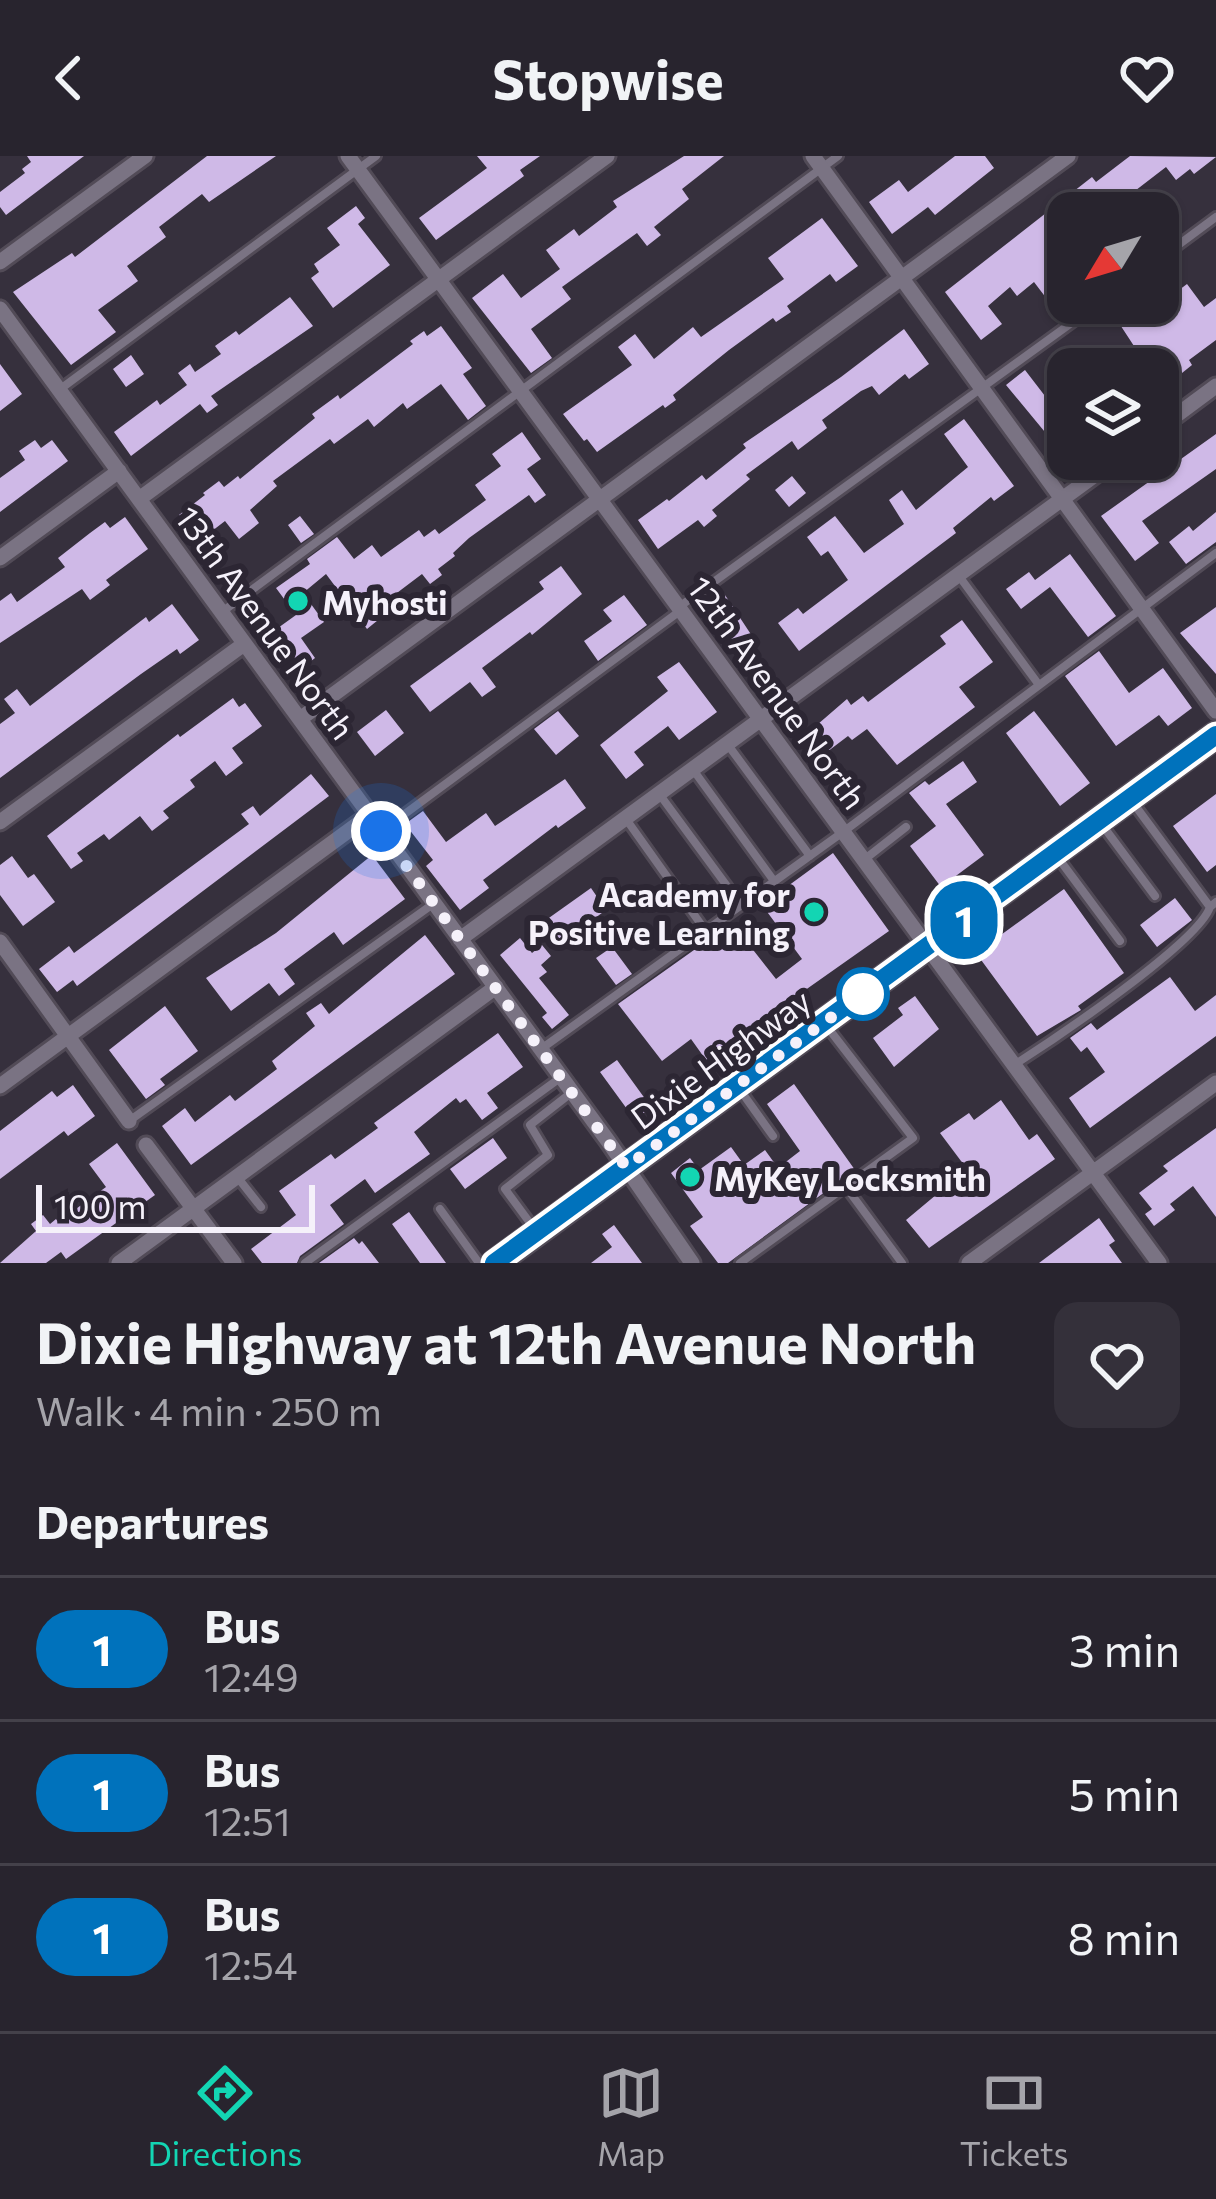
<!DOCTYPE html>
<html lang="en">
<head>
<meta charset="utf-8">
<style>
  :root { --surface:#28242e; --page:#34303a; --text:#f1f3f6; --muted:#a5a4aa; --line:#44414a; --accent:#13d5b3 }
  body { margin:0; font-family:Commissioner,sans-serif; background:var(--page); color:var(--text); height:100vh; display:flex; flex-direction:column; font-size:45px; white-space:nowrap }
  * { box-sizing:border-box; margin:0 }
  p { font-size:39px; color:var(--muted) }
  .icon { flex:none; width:66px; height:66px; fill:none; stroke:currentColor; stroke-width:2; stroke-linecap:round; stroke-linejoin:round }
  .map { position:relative; height:1107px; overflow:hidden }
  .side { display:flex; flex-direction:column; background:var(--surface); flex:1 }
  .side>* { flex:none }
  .badge { padding:0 24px; border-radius:39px; font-size:42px; line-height:78px }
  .needle { width:78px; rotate:232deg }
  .tools { position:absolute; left:1047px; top:36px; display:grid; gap:24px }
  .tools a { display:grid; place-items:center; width:132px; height:132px; border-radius:24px; background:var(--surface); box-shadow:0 3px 9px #0004,0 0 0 3px var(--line); font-size:60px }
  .scale { position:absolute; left:36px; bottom:30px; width:279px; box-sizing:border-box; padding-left:12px; border:6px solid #f5f1fa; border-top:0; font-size:33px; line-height:42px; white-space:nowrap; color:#f5f1fa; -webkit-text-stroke:9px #2c2633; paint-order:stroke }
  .you { position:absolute; width:60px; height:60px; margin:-30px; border:9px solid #fff; border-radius:50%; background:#1a73e8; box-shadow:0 0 0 18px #1a73e833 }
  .map>.badge { position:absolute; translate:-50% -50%; box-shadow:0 0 0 6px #fff }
  h2 { padding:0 36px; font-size:45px; line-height:108px }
  .round { display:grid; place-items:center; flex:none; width:126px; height:126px; border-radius:24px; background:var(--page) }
  .summary { display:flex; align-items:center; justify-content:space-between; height:204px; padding:0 36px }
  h1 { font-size:57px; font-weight:700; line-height:90px }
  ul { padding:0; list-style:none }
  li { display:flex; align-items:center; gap:36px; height:144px; padding:0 36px; border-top:3px solid var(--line) }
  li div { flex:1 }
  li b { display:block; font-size:45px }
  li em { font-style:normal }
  li .badge { min-width:132px; font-weight:700; text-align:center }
  header { display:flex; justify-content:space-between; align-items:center; height:156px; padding:0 36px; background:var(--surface); font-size:54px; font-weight:700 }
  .tab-bar { display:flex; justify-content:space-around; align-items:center; height:168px; border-top:3px solid var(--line); background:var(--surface); font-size:33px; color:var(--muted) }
  .tab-bar a { display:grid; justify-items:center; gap:6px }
  .tab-bar .active { color:var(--accent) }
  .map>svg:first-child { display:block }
</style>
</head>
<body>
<header><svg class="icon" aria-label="back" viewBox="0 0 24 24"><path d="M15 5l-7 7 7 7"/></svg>Stopwise<svg class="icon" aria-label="heart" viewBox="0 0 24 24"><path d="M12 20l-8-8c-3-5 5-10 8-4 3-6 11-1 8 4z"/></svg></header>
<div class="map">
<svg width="1216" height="1107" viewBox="0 0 1216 1107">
  <rect width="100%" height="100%" fill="#36303d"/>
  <path fill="#cfb9e7" d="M27,0H84L6,59L0,51V36L25,17L22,13L31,6Z
    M207,0H276L209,46L202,38L159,71L166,81L127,110L138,125L98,154L116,176L71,209L13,136L72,97L75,101Z
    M477,0H540L520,14L524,20L436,84L419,62L487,12Z
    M684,0H724L682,33L689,43L654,71L661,79L647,90L637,77L562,131L571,143L531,173L552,202L531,217L472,142L503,118L521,142L560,113L546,94L574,73L579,80L617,51L613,45Z
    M955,0H985L994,12L935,59L928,51L892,78L869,46L899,24L908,36Z
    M1130,0L1216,1L1194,18L1190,13L1176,24L1166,11L1114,51L1119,57H1068V146L1056,155L1034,126L1017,140L1010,131L988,150L1002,168L981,184L945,136L1092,21L1096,26Z
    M356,50L365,62L358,68L390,109L333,152L311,122L319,116L314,108L340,89L327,72Z
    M822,62L858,110L836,126L830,118L787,150L791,156L776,166L773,162L729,194L673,239L676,244L665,252L663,249L597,296L587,283L584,285L563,258L632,209L618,191L635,178L654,203L693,171L701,181L784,123L768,102Z
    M1187,128L1204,151L1216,142V184L1189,204L1192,209L1172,225L1163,213H1149L1115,161L1133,148L1143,161Z
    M290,141L313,170L211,240L218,249L207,257L200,248L131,300L114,276L157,244L160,249L187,229L178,217L190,208L195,216L221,198L215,190L236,175L239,179Z
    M441,170L472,212L463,218L486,250L468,264L441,228L407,253L403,247L374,271L368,263L334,288L330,283L273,325L277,330L250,354L259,367L239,383L225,365L199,385L179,359L205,339L203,337L219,325L224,331L238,320L240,323L315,262L312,258L338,239L340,243L413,188L410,185L424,175L427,180Z
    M904,173L929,208L909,223L905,218L879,239L872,230L861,235L822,264L827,272L798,294L792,285L746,319L750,323L712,354L717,360L704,371L698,364L658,393L638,364L667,343L669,345L702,319L706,324L746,292L743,288L841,221Z
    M131,199L144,218L126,231L113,213Z
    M0,208L22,238L0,255Z
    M1025,214L1045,240L1068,224V304L1006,229Z
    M964,263L1014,330L994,345L991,341L953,372L956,377L799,495L778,467L798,452L803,458L848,424L828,395L821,400L807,381L835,360L864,397L904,368L889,344L902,334L916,354L968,311L944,278Z
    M522,276L541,303L527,313L546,339L535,347L529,339L469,382L453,397L455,400L438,413L442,419L430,428L422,418L377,452L383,460L367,473L326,418L303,437L324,466L301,482L315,502L302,512L285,489L274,497L264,482L296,459L276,432L310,408L307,403L337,381L354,403L372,389L381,401L419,374L424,381L435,373L439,378L486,344L475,329L501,310L492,298Z
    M1216,278V313L1142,365L1159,387L1135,405L1101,360Z
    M35,284L41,292L52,284L68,305L0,356V322L25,304L19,295Z
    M792,320L806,337L789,351L775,334Z
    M1216,356V386L1186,408L1169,386L1189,370L1193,375Z
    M300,360L314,378L301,387L288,369Z
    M125,361L148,393L106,424L110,429L90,444L82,433L0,487V445L11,437L17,446L65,411L58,402L90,377L105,366L110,372Z
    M1070,398L1116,460L1088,481L1050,431L1021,453L1006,433L1029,416L1035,424Z
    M561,410L582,438L532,479L530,476L482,512L496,531L482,541L470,526L430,556L410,530L544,433L539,426Z
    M723,436L754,483L737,496L704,450Z
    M624,439L647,469L598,505L584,485L612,465L603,454Z
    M172,448L199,484L180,498L177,493L141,518L0,622V568L15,557L4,543L17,533L30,550L146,461L149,466Z
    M1216,451V518L1180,477Z
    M962,464L993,506L959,531L975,551L897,609L867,573L852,584L848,580L819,602L803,581L847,543L851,549L863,540L868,546L900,522L946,488L940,480Z
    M1099,495L1129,537L1163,512L1192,552L1168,570L1159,559L1116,590L1065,520Z
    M679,506L717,556L679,584L668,570L634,596L644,609L626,623L600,589L668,535L657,521Z
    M233,542L239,551L245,547L262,570L232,592L243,607L226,620L215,605L190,624L195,631L163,655L169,662L152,675L140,660L109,684L104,678L77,697L83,705L71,713L47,680L178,578L180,581Z
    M386,554L404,577L375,600L357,576Z
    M558,555L579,580L556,599L534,573Z
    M1034,555L1090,627L1060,650L1006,577Z
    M963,605L977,626L946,648L984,699L941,731L910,690L936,670L909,637L925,625L929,629Z
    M311,618L329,640L77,830L73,824L57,836L39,813L69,790L74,797L249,668L241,658L253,650L260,660Z
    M565,623L586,652L558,672L556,669L483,724L489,732L460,754L426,710L433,704L405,668L423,655L446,686L486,657L495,670Z
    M1216,638V709L1207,716L1173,670Z
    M833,697L889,775L706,904L691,883L662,905L618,848L732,767L776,823L802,803L762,749Z
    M372,699L405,743L343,789L334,776L284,813L295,828L279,840L269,827L231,855L206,822L276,777Z
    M12,700L28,722L34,718L55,746L23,770L0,739V709Z
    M591,732L606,754L562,786L546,764Z
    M1064,733L1124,817L1078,850L1081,854L1037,880L976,797Z
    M1175,742L1192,764L1157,791L1140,769Z
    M425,779L455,818L191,1009L162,970L185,952L195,966L230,939L235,945L277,913L272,905L315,870L306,857L321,847L329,858Z
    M520,782L532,797L542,789L551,800L541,809L547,816L539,822L569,859L552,873L542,861L547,857L500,799Z
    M612,791L632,818L616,829L596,802Z
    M1170,821L1195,855L1216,839V880L1090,972L1069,942L1105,916L1087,891L1081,896L1070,882L1091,867L1097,874Z
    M915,840L939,873L894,911L873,882L903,859L898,852Z
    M165,850L198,895L160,923L165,929L146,943L109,894Z
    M498,877L523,911L487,937L498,952L482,964L466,943L460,947L456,942L414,976L430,998L375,1037L365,1023L330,1049L344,1068L300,1100L297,1107H262L251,1093L296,1059L279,1035L331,998L335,1003L378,972L374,967Z
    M617,904L651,951L635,964L600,916Z
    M794,928L855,1014L728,1107H718L690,1070L703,1061L671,1017L690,1002L699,1014L731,991L744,1009L765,994L778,1012L800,995L767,948Z
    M73,929L95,960L68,980L64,975L0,1023V975L52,935L57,941Z
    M1001,944L1029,984L1037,978L1055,1003L929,1092L906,1064L967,1013L940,977L969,957L974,964Z
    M1216,972V1061L1193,1030L1170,1048L1175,1054L1154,1070L1145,1058L1152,1053L1139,1037L1168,1015L1163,1010Z
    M493,982L507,1002L465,1033L450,1013Z
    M117,987L155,1039L66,1103L61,1096L46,1107H0L36,1075L31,1068L43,1059L50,1068L56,1063L58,1066L106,1031L89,1008Z
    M409,1056L446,1107H420L392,1068Z
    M1099,1062L1115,1085L1109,1089L1122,1107H1039Z
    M614,1069L642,1107H591L612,1091L602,1078Z
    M354,1082L359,1088L362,1085L379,1107H319Z"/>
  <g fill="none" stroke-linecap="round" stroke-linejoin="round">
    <g stroke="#524b57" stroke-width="14">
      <path id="service" d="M1158,104L1216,61
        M59,234L376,0
        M959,420L1039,529
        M679,451L1099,147
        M222,456L838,0
        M728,589L810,700
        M694,615L774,725
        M660,639L741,749
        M1131,644L1210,751L1216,746
        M626,663L705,774
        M1100,666L1155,740
        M383,674L680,455
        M1056,699L1120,785
        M865,703L906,671
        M541,893L843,676L1216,397
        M1014,909C1053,884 1198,787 1210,751
        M738,931L773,980
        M129,965L433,748
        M238,1022L261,1051
        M846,1031L902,1107
        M440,1053L479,1107
        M533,1071L505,1033L548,999L530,969L571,937
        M305,1107L560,922
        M740,1107L913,982L825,868"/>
    </g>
    <g stroke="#524b57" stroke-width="21">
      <path id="minor" d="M348,0L1159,1107
        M813,0L1216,555
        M0,106L145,0
        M0,153L608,985L692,1107
        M1158,273L1216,230
        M139,343L607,0
        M0,402L119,315
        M300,563L1068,0
        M0,666L244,488
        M460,783L1117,303
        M0,786L129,965
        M0,930L370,659
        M146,989L234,1107
        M119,1107L496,831
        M969,1107L1216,927"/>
    </g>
    <g stroke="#524b57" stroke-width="30">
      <path id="primary" d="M495,1107L1216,579"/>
    </g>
    <use href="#service" stroke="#7a7383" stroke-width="8"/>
    <use href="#minor" stroke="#7a7383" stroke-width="15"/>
    <use href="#primary" stroke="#539089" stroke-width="24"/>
  </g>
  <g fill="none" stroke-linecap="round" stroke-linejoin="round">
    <g stroke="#fff" stroke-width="27">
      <path id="line" d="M494,1107L1216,579"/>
    </g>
    <use href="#line" stroke="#0072bc" stroke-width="18"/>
    <path stroke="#f5f1fa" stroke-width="12" stroke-dasharray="0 21.6" d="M381,675L626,1011L863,838"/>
  </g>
  <g fill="#13d5b3" stroke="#2c2633" stroke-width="4.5">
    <circle cx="298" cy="445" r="12"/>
    <circle cx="814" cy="756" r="12"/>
    <circle cx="690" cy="1021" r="12"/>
  </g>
  <circle fill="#fff" stroke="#0072bc" stroke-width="6" cx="863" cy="838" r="24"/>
  <g text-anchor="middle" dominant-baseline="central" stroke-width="12" stroke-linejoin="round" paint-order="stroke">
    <g font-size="33" font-weight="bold" fill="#f5f1fa" stroke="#2c2633" text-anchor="start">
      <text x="322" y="445">Myhosti</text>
      <text x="790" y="737" text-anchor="end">Academy for<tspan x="790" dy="38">Positive Learning</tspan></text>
      <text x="714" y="1021">MyKey Locksmith</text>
    </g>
    <g font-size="33" fill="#f5f1fa" stroke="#2c2633">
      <text transform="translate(266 466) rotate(54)">13th Avenue North</text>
      <text transform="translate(778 536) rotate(54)">12th Avenue North</text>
      <text transform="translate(720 902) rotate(-36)">Dixie Highway</text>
    </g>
  </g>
</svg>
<div class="tools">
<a><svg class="needle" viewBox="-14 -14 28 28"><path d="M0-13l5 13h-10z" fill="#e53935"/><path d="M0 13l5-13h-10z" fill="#a5a4aa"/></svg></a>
<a><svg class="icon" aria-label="layers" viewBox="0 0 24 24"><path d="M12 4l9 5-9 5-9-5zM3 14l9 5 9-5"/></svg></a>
</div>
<div class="scale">100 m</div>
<div class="you" style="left:381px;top:675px"></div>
<b class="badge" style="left:964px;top:764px;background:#0072bc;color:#fff">1</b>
</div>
<section class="side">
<div class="summary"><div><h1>Dixie Highway at 12th Avenue North</h1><p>Walk · 4 min · 250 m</p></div><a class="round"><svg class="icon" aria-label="heart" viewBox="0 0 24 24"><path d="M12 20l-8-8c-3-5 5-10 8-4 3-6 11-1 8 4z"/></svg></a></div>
<h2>Departures</h2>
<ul>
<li><span class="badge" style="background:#0072bc;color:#fff">1</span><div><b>Bus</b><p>12:49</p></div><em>3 min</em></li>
<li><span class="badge" style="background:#0072bc;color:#fff">1</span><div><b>Bus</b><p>12:51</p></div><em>5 min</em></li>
<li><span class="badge" style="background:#0072bc;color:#fff">1</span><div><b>Bus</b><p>12:54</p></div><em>8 min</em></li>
</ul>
</section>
<nav class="tab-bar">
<a class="active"><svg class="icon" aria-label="directions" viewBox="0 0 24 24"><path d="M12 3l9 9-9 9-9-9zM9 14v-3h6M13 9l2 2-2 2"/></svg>Directions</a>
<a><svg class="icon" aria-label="map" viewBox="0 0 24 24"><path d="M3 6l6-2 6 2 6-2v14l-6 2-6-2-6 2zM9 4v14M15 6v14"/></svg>Map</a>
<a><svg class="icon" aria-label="tickets" viewBox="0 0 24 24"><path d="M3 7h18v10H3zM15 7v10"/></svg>Tickets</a>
</nav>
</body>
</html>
